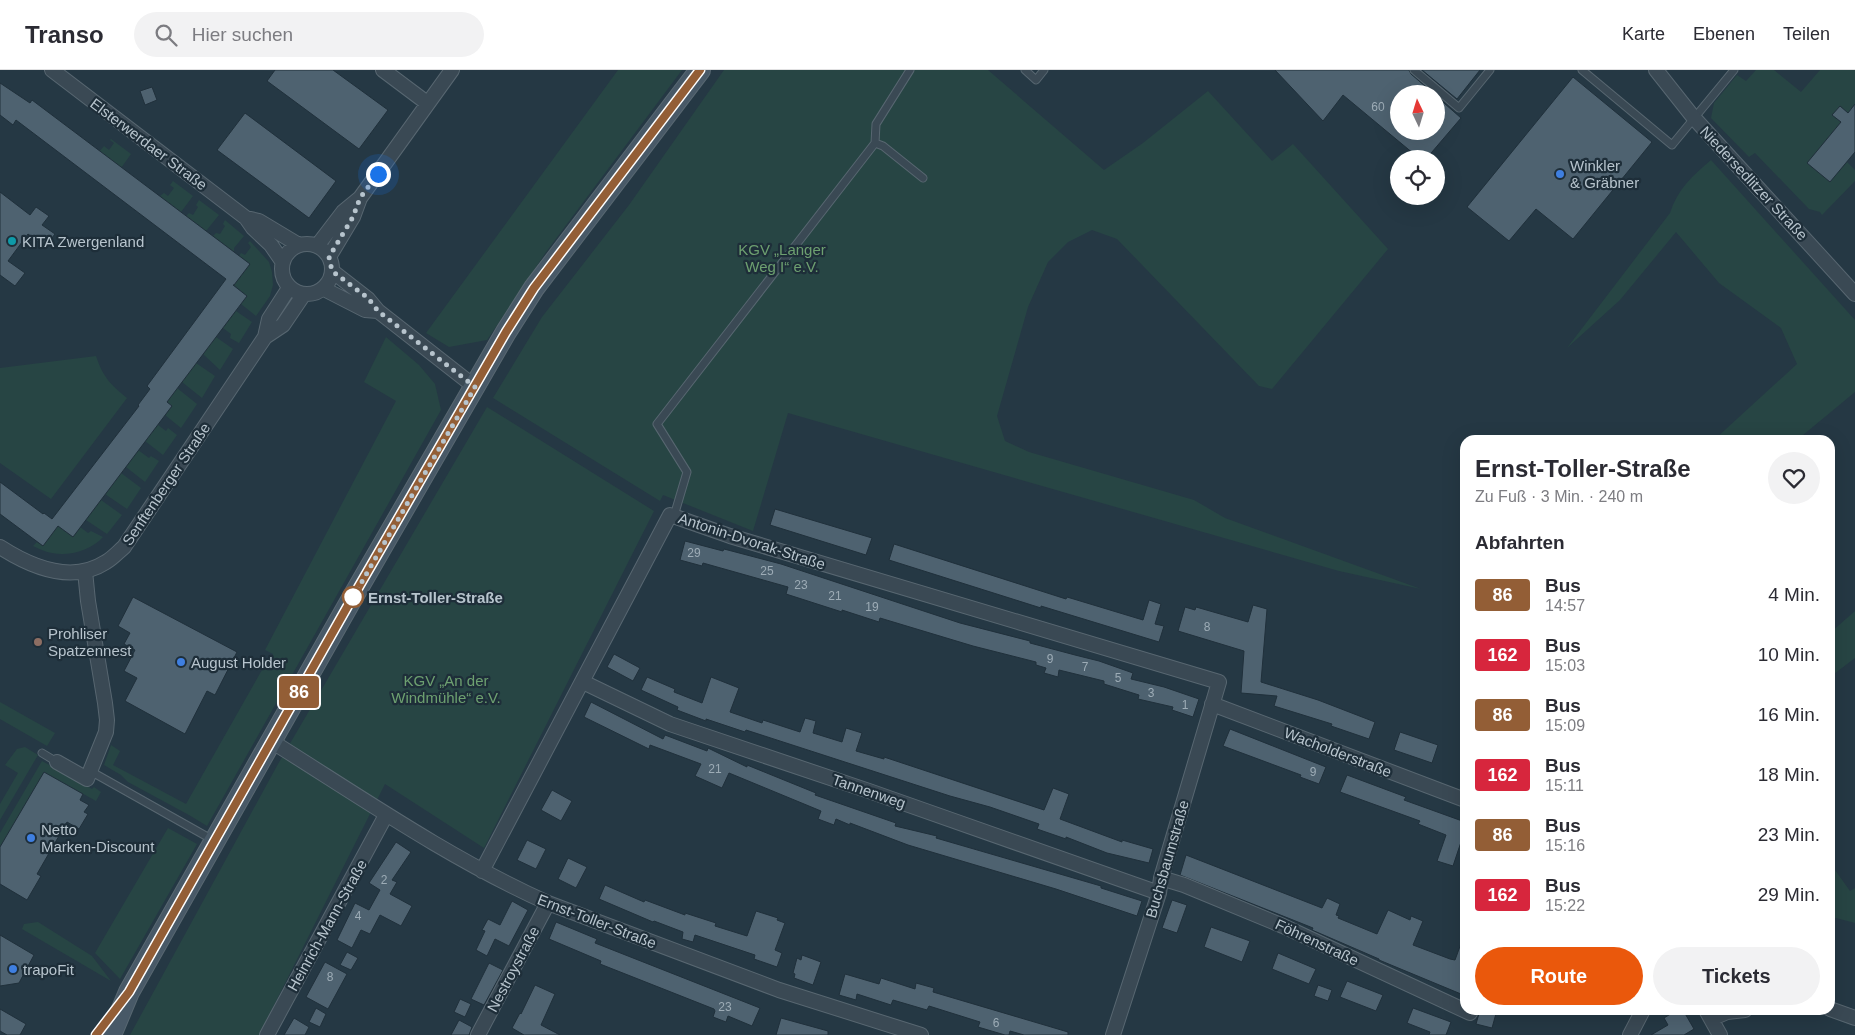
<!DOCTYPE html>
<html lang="de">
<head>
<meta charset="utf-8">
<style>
  :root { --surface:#fff; --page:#f2f2f3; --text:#2b2b33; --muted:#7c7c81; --line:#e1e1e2; --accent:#ea580c }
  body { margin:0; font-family:Arial,sans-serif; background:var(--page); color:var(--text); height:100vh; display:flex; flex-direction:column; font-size:19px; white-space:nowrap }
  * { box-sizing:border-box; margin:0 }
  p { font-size:16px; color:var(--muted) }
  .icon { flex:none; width:28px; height:28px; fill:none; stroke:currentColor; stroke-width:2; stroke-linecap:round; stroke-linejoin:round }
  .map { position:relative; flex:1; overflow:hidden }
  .panel { position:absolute; left:1460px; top:365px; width:375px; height:580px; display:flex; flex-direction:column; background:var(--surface); border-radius:15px; box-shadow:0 5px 20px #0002 }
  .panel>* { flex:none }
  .badge { padding:0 10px; border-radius:4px; font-size:18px; line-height:32px }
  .needle { width:32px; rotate:356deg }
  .tools { position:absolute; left:1390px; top:15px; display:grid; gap:10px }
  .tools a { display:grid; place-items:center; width:55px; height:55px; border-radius:50%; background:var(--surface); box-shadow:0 5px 20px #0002; font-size:25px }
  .you { position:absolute; width:25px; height:25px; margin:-12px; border:4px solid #fff; border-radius:50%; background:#1a73e8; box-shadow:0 0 0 8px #1a73e833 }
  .map>.badge { position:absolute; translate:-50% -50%; box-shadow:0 0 0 2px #fff }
  h2 { padding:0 15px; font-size:19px; line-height:45px }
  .round { display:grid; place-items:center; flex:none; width:52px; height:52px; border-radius:26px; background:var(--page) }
  .headline { display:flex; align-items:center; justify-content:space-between; height:85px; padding:0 15px }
  h1 { font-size:24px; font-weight:600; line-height:38px }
  .action { display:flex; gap:10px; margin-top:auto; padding:10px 15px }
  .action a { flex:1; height:58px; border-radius:30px; background:var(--accent); color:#fff; font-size:20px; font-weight:600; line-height:58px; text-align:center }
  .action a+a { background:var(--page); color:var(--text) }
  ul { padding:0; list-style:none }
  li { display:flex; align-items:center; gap:15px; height:60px; padding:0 15px }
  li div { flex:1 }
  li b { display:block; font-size:19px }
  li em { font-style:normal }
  li .badge { min-width:55px; font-weight:700; text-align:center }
  header { display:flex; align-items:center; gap:30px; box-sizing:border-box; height:70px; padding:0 25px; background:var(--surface); border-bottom:1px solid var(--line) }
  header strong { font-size:24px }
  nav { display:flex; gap:28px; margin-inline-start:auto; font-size:18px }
  .search { width:350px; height:45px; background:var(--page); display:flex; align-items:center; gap:12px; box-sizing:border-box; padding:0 18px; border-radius:28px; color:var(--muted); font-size:19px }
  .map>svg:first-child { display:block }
</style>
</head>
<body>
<header>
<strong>Transo</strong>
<div class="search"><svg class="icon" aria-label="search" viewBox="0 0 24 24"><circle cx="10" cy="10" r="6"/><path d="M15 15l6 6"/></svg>Hier suchen</div>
<nav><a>Karte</a><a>Ebenen</a><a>Teilen</a></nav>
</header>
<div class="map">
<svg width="1855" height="965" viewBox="0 0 1855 965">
  <rect width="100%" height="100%" fill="#253844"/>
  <path fill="#274544" d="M618,0H682L546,182L487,270L449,277L426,263Z
    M724,0H988L1104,100L1143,73L1208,21L1272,91L1293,74L1388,179L1272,319L1259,316L1117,169L1092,160L1068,172L1048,192L1028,237L997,346L1005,371L1029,382L1194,430L1225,448L1421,519L1339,501L788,343L753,461L663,425L660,431L493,328L542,247L629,135Z
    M1756,0H1774L1801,22L1820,0H1855V34L1848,43L1840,36L1832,45L1841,52L1807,93L1830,112L1847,92L1855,100V111L1822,145L1820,142L1809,139L1755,83L1749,87L1711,48L1714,33L1737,5L1746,11Z
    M111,69L131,84L121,98L99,82L104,76L109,80L114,73L110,70Z
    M1711,90L1855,250V322L1797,370H1714L1797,294L1781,258L1719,213L1676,162L1620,230L1567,278L1670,143C1677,120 1693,105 1711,90Z
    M173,111L193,126L181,142L160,126L164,123L168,126L174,118L170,115Z
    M199,130L219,145L206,161L186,146L189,143L193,145L198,137L196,135Z
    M225,150L244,166L234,178V182L213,166L216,163L220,164L225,156L223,154Z
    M250,171L269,192L272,202L273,215L270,226L256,246L241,234L247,226L234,215L250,194L239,186L241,183L245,185L251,177L248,173Z
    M236,241L252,252L239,273L230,268L231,264L223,258Z
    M216,267L233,279L220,300L203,284Z
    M386,267L419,295L435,314L441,340L207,756L189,745L128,712L121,705L104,695L111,675L120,681L113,695L186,734L267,591L272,593L273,584L265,580L396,331L364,312Z
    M96,286C103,307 110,314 127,328L51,429L0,393V298Z
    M196,293L215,306L202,328L182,312Z
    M177,318L197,334L181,358L165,345L172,336L167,332Z
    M487,337L654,441L484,778L385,714L259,965H130L278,694Z
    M158,355L166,361L168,358L177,365L163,385L145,371Z
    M138,380L149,388L151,386L159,391L145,412L126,397Z
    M121,403L141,418L127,439L105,424Z
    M101,430L122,445L107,464L86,450Z
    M58,456L73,467L80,457L88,463L91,461L103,467C92,480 68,487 52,483C46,482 39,479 33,476L37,472L43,476Z
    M1855,541V588L1830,607V563Z
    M0,632L55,663L47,676L0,649Z
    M25,677L38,685L0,750V734L18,703L5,695L17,679Z
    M42,691L92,719L94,717L101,722L96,731L44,702L0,777V763Z
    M168,758L197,774L120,909L95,883Z
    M1830,793L1850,821L1855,818V853L1836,848H1830Z
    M38,852L92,886L111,911L22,859L24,854Z"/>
  <path fill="#4e6270" stroke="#20303b" d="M275,0H333L388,40L359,79L267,11Z
    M1275,0H1409L1411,4L1434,24H1399V61H1436V26L1461,48L1426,89H1420L1343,25L1323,51Z
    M1422,0H1480L1457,29Z
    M1573,7L1652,72L1573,169L1536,139L1509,171L1467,137Z
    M0,13L30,33L32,30L250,194L234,215H233L247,226L167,332L172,336L73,467L58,456L43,476L0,444V412L43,444L44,443L52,449L139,336L138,335L150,319L147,316L226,209L16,50L13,55L0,45Z
    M152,17L157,30L145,35L140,21Z
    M1855,34V82L1830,112L1807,93L1841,52L1832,45L1840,36L1848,43Z
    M245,43L336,111L309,148L217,80Z
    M0,122L30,145L36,137L49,146L42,155L55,164L45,177L28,164L8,191L25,203L15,216L0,205Z
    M775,439L872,468L866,485L770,455Z
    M685,471L723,481L724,479L781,494L960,553L1030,571V573L1075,585L1099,591L1133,603L1131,609L1164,617L1199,629L1193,647L1172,640L1173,637L1138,629L1139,625L1104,614V611L1059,600L1058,607L1044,603L1046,598L1036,595V592L973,576L880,548L879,552L842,540V542L786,524L788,517L703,493L702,496L680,490Z
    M894,474L1066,529L1067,527L1143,550L1149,530L1161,534L1155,554L1164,556L1159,572L1041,536V538L889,490Z
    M133,527L237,582L215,625L207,621L185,664L125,631L137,608L124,601L135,580L124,574L130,563L118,556Z
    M1253,535L1267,539L1261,612L1318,630L1375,652L1369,669L1331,656L1332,654L1274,636L1277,626L1241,623L1244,581L1178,561L1185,537L1195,540L1196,537L1248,552Z
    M614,584L640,598L633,611L607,597Z
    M647,607L675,619L674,622L702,633L711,607L739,618L730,642L762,653L763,650L800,662L805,648L816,651L813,663L842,672L846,658L862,663L856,681L884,689V687L1044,740L1053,718L1069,724L1060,749L1122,772V770L1153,779L1149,793L1107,783L1066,767V769L1037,759L1039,754L990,737L950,726L746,660L745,662L706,649V651L677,640L678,637L641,620Z
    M591,632L663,669L665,665L707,681L708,678L747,697V695L816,723L815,725L896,753L895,756L937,766L936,768L1101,816V818L1142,831L1137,846L1056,819L908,775L850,753V755L836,749L834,755L818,749L821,741L729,703L722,718L695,706L701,694L650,675L649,679L584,647Z
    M1230,659L1326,697L1319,714L1300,707L1301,705L1223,676Z
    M1400,662L1438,675L1432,693L1394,680Z
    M44,702L83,724L80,730L89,735L84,742L88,744L79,759L67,752L37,804L41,806L27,830L0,814V777Z
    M1347,705L1406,727L1404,730L1465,752V760L1453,796L1437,791L1446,765L1418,754L1420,751L1340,722Z
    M552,720L572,731L561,751L541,740Z
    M527,770L546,779L536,799L517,790Z
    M396,772L411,782L392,810L397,812L390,824L412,836L401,856L380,845L370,864L361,860L352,878L337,870L355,833L369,840L380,820L369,813Z
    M1186,785L1322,838L1327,828L1340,834L1336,845L1339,846L1338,848L1377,864L1388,840L1410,850L1411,846L1423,851L1413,875L1450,889L1455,890L1463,868H1465V914L1461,924L1379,890V889L1312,860L1313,858L1180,805Z
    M568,788L587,797L576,818L558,809Z
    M605,815L644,832L645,830L685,845V843L716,853L715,856L747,866L756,841L778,848L777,850L785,853L775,880L782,883L777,897L754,889L755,885L695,865L693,872L682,869L683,862L654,851L653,852L599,829Z
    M1172,830L1187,835L1177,863L1162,858Z
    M512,831L528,840L509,876L495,869L487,886L476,880L485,861L482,860L488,849L500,855Z
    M556,852L597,869L595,873L760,938L752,956L728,946L726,952L713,947L715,941L714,939L600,894L601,891L549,869Z
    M1211,857L1250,871L1242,892L1204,877Z
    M0,865L34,885L19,913L0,916Z
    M347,882L358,888L351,900L340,895Z
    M1278,883L1316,899L1309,914L1272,899Z
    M802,885L821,892L813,915L794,908L795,904L793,903L797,888L801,890Z
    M325,892L347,904L328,939L306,927Z
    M489,893L503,900L484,935L471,929Z
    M845,904L879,914L881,908L915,919L916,913L934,918L933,922L1068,962V965H1024L1010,961L1009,965H1005L978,957L980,952L929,936L927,940L893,930L891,935L857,924L856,930L839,925Z
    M1347,911L1383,925L1376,941L1340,927Z
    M535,915L555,924L541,955L560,965H524L512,958L520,943L521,944Z
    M1318,915L1332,920L1328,931L1314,926Z
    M460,929L471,934L465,947L454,942Z
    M316,938L326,944L320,957L309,952Z
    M1413,938L1451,952L1446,965H1429L1430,962L1407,953Z
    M0,939L26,954L20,965H7L0,961Z
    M1480,940H1497L1492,958L1476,954Z
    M1677,940H1683L1694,959L1684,965H1651L1668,955L1664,948Z
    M294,948L309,957L305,965H284Z
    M781,948L828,961V965H776Z
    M459,950L472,957L469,965H451Z"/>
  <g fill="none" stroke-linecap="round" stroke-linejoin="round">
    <g stroke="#586771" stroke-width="9">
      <path id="service" d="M1025,0L1036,10L1044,0
        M1414,0L1459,38L1490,0
        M1582,0L1672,75L1734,0
        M875,73L876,54L910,0
        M674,446L687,402L657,354L875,73L883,76L923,108
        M42,683L57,692
        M92,702L213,770"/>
    </g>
    <g stroke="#586771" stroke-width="16">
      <path id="minor" d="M52,0L246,148L253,158L271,175L282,191
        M383,0L427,33
        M1656,0L1694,48L1855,224
        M246,148L259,151L299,175
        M282 199a25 25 0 1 1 50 0a25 25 0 1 1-50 0Z
        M317,176L343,142L360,128L452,0
        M329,187L353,147L360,128
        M332,201L368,229L378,241L475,317
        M324,219L365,240L378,241
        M265,267L283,255L304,224
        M0,477C31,497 72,514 106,492C113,488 118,482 124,477L265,267L269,249L289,218
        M583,612L670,654L869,721L1159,823
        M1212,634L1465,730
        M271,671C362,728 450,789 548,833L779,920L921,965
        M57,692L87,709L106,662L107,650L105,633L88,531L85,501
        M482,801L670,445L730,466L1219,612L1161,808L1159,823L1113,965
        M1161,808L1184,815L1283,856L1470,943L1471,940
        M1830,939L1855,948
        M1706,940L1720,965
        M1711,949L1727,942L1745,940
        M267,965L386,745
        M478,965L548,833
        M1630,965L1643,940"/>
    </g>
    <g stroke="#586771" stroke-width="22">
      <path id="secondary" d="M111,965L129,922L354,525L506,262L534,218L700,0"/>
    </g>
    <use href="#service" stroke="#3a4954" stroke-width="7"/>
    <use href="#minor" stroke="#3a4954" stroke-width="14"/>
    <use href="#secondary" stroke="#485967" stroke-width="20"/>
  </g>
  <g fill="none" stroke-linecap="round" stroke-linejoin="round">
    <g stroke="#fff" stroke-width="11">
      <path id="line" d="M96,965L129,922L354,525L506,262L534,218L700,0"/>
    </g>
    <use href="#line" stroke="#935e36" stroke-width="8"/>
    <path stroke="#b7c4cd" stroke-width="5" stroke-dasharray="0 9" d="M353,527L475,317L378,241L368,228L332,201L329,187L353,147L360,128L378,104"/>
  </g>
  <g fill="#3f7fe0" stroke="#1e2e39" stroke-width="2">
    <circle cx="1560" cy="104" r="5"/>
    <circle cx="181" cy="592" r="5"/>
    <circle cx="31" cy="768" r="5"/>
    <circle cx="13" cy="899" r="5"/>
  </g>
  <circle fill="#0f9aa8" stroke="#1e2e39" stroke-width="2" cx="12" cy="171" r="5"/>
  <circle fill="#fff" stroke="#935e36" stroke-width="2.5" cx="353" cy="527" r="10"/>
  <circle fill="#8d6e63" stroke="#1e2e39" stroke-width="2" cx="38" cy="572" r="5"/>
  <g text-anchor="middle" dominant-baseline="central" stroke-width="4.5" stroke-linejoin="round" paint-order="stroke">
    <g font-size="12" fill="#9dacb6">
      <text x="1378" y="37">60</text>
      <text x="694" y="483">29</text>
      <text x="767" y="501">25</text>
      <text x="801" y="515">23</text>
      <text x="835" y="526">21</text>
      <text x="872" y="537">19</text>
      <text x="1207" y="557">8</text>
      <text x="1050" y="589">9</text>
      <text x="1085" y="597">7</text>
      <text x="1118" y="608">5</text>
      <text x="1151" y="623">3</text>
      <text x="1185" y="635">1</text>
      <text x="715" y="699">21</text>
      <text x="1313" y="702">9</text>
      <text x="384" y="810">2</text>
      <text x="358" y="846">4</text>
      <text x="330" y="907">8</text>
      <text x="725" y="937">23</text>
      <text x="996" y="953">6</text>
    </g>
    <g font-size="15" fill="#b7c4cd" stroke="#1e2e39">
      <text transform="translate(149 74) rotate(37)">Elsterwerdaer Straße</text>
      <text transform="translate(1754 113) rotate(47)">Niedersedlitzer Straße</text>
      <text transform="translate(166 414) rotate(-56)">Senftenberger Straße</text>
      <text transform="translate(752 471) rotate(18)">Antonin-Dvorak-Straße</text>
      <text transform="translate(1338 682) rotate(21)">Wacholderstraße</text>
      <text transform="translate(869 721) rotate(19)">Tannenweg</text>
      <text transform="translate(1167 789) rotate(-74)">Buchsbaumstraße</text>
      <text transform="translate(597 851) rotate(21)">Ernst-Toller-Straße</text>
      <text transform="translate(327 855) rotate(-61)">Heinrich-Mann-Straße</text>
      <text transform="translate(1317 872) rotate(25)">Föhrenstraße</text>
      <text transform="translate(513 899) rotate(-62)">Nestroystraße</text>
    </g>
    <g font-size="15" fill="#b7c4cd" stroke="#1e2e39" text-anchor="start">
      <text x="1570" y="95">Winkler<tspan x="1570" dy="17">&amp; Gräbner</tspan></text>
      <text x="22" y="171">KITA Zwergenland</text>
      <text x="48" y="563">Prohliser<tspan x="48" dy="17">Spatzennest</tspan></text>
      <text x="191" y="592">August Holder</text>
      <text x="41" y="759">Netto<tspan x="41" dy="17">Marken-Discount</tspan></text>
      <text x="23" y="899">trapoFit</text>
    </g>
    <g font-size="15" fill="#6da070" stroke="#1e2e39">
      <text x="782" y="179">KGV „Langer<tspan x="782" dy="17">Weg I“ e.V.</tspan></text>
      <text x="446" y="610">KGV „An der<tspan x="446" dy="17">Windmühle“ e.V.</tspan></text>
    </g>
    <g font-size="15" font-weight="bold" fill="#b7c4cd" stroke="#1e2e39" text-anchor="start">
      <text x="368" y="527">Ernst-Toller-Straße</text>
    </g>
  </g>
</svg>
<div class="tools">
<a><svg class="needle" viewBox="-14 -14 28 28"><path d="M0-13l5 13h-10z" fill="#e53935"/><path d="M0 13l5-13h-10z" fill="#7c7c81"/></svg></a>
<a><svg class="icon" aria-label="locate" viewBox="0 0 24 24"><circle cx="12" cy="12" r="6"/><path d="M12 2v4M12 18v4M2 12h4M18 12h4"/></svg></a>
</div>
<div class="you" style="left:378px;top:104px"></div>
<b class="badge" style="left:299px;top:622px;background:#935e36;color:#fff">86</b>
<section class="panel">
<div class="headline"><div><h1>Ernst-Toller-Straße</h1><p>Zu Fuß · 3 Min. · 240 m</p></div><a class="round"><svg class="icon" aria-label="heart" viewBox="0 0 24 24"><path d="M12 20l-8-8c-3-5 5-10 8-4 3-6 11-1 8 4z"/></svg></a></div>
<h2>Abfahrten</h2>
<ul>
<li><span class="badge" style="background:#935e36;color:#fff">86</span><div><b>Bus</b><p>14:57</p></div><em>4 Min.</em></li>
<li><span class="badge" style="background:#d7263d;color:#fff">162</span><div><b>Bus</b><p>15:03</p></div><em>10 Min.</em></li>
<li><span class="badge" style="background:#935e36;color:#fff">86</span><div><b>Bus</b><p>15:09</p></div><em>16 Min.</em></li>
<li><span class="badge" style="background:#d7263d;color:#fff">162</span><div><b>Bus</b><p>15:11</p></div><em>18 Min.</em></li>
<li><span class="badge" style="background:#935e36;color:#fff">86</span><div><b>Bus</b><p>15:16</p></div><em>23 Min.</em></li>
<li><span class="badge" style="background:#d7263d;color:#fff">162</span><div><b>Bus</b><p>15:22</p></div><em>29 Min.</em></li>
</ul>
<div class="action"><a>Route</a><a>Tickets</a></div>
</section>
</div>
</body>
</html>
